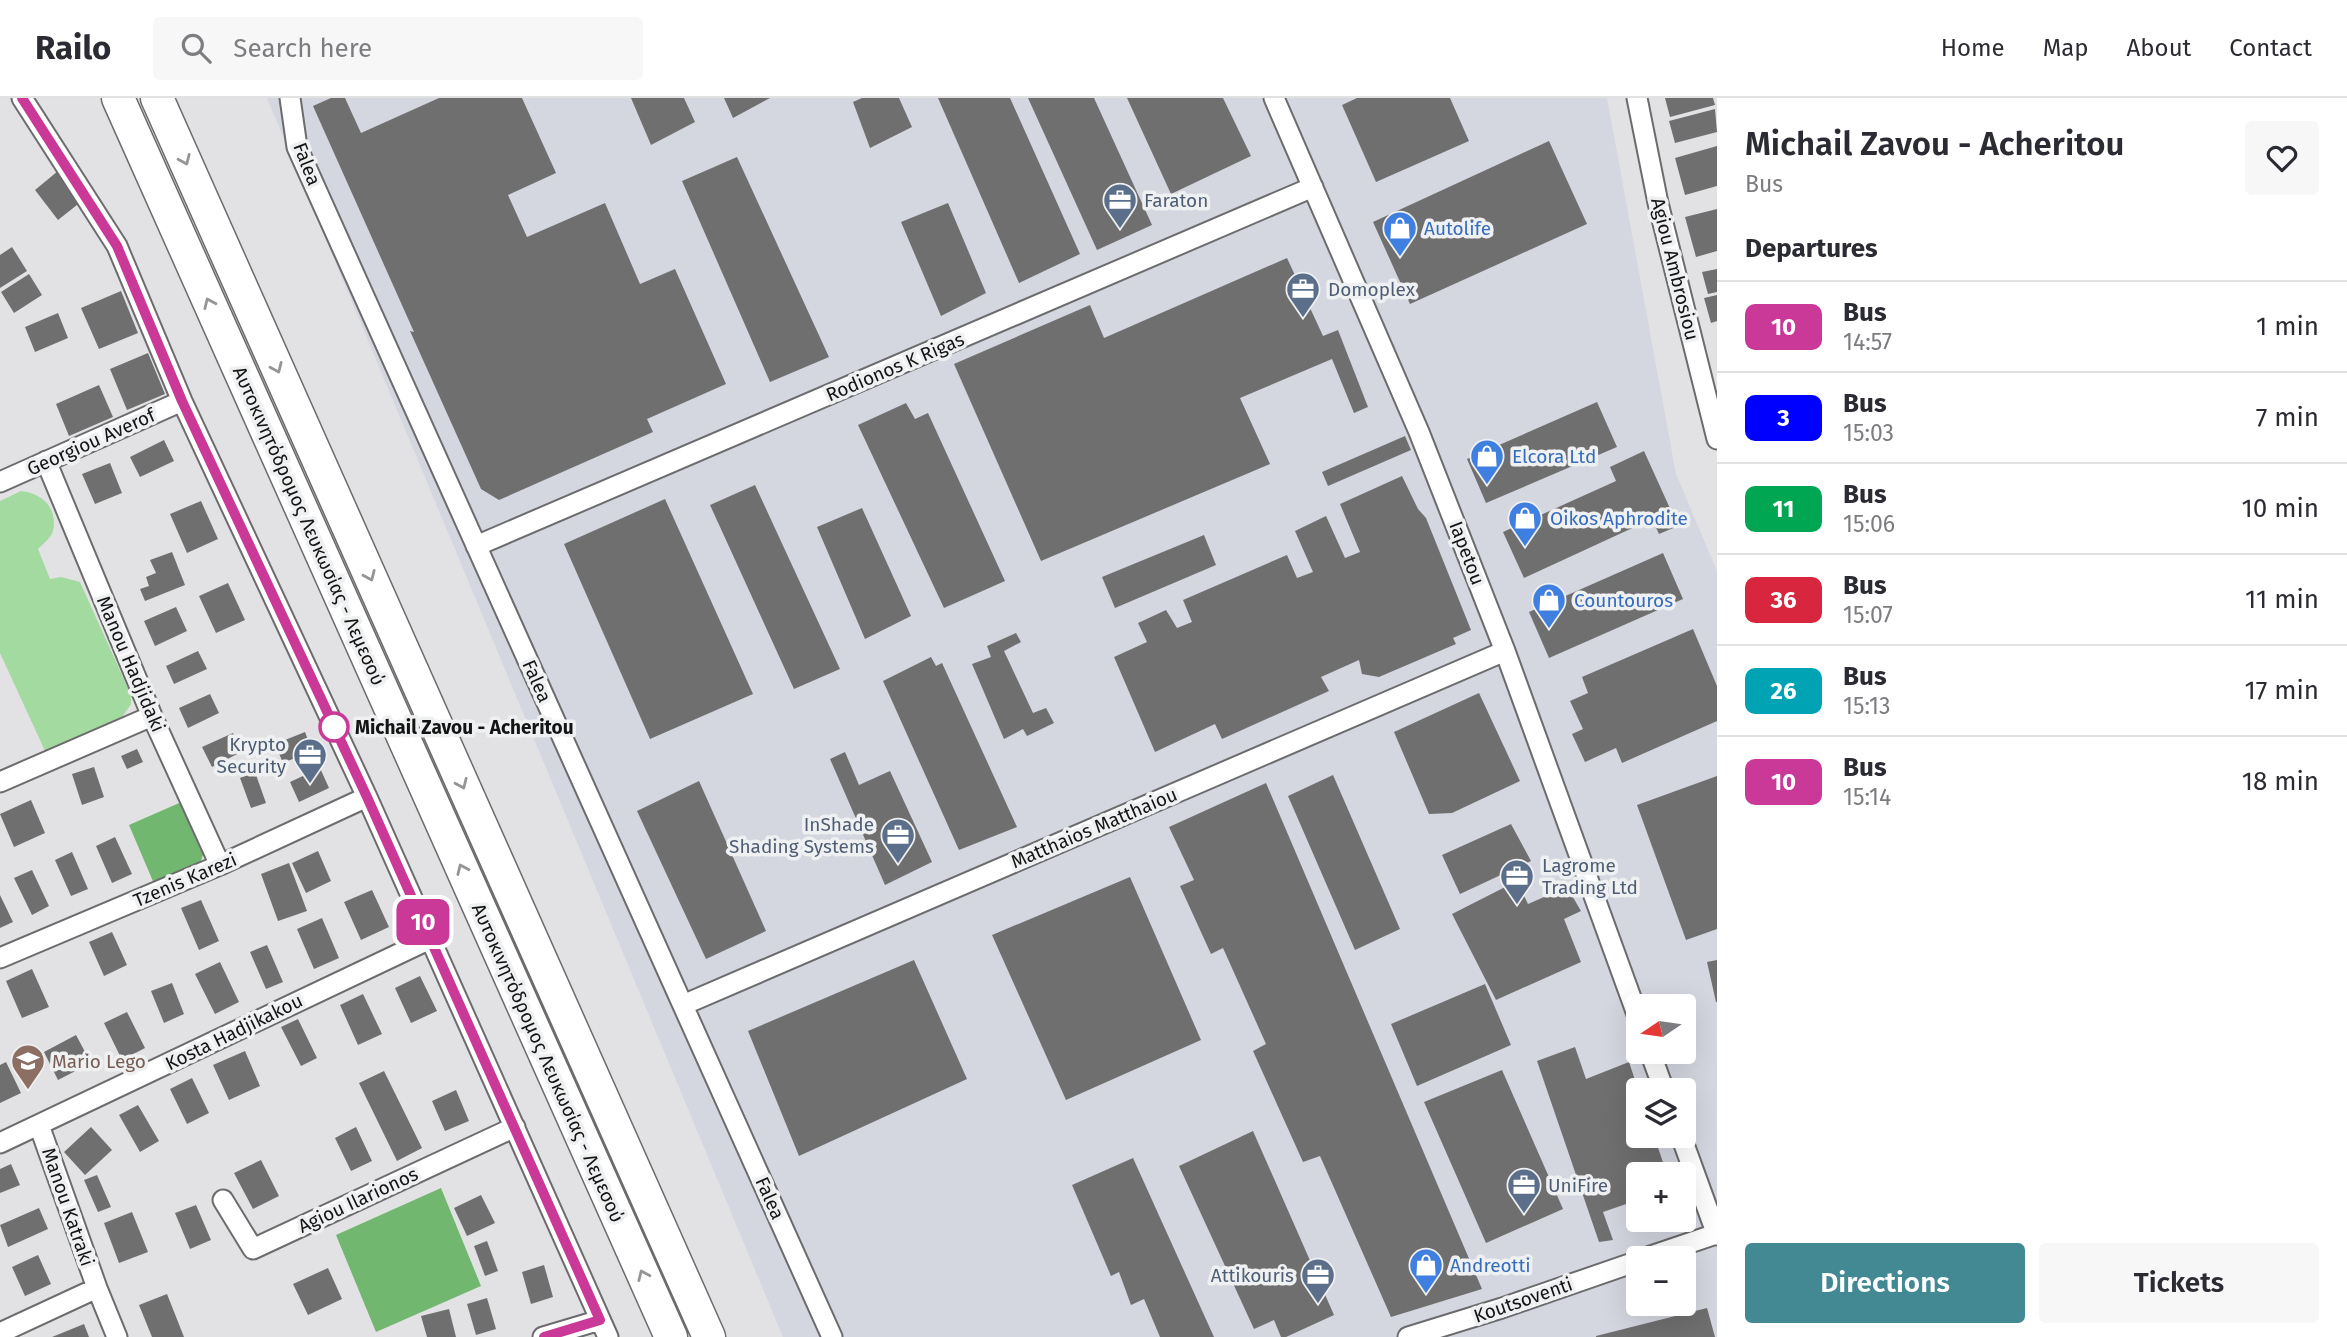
<!DOCTYPE html>
<html lang="en">
<head>
<meta charset="utf-8">
<style>
  :root { --surface:#fff; --page:#f7f7f7; --text:#2b2b33; --muted:#7c7c81; --line:#e1e1e2; --accent:#438993 }
  body { margin:0; font-family:"Fira Sans",sans-serif; background:var(--page); color:var(--text); height:100vh; display:flex; flex-direction:column; font-size:26px; white-space:nowrap }
  * { box-sizing:border-box; margin:0 }
  p { font-size:23px; color:var(--muted) }
  .icon { flex:none; width:38px; height:38px; fill:none; stroke:currentColor; stroke-width:2; stroke-linecap:round; stroke-linejoin:round }
  .map { position:relative; flex:1; overflow:hidden }
  .side { display:flex; flex-direction:column; background:var(--surface); width:630px }
  .side>* { flex:none }
  .badge { padding:0 14px; border-radius:10px; font-size:24px; line-height:46px }
  .needle { width:46px; rotate:257deg }
  .tools { position:absolute; left:1626px; top:896px; display:grid; gap:14px }
  .tools a { display:grid; place-items:center; width:70px; height:70px; border-radius:7px; background:var(--surface); box-shadow:0 7px 28px #0002; font-size:35px }
  .map>.badge { position:absolute; translate:-50% -50%; box-shadow:0 0 0 4px #fff }
  h2 { padding:0 28px; font-size:26px; line-height:63px }
  .round { display:grid; place-items:center; flex:none; width:74px; height:74px; border-radius:7px; background:var(--page) }
  .summary { display:flex; align-items:center; justify-content:space-between; height:119px; padding:0 28px }
  h1 { font-size:33px; font-weight:600; line-height:52px }
  .action { display:flex; gap:14px; margin-top:auto; padding:14px 28px }
  .action a { flex:1; height:80px; border-radius:7px; background:var(--accent); color:#fff; font-size:28px; font-weight:600; line-height:80px; text-align:center }
  .action a+a { background:var(--page); color:var(--text) }
  ul { padding:0; list-style:none }
  li { display:flex; align-items:center; gap:21px; height:91px; padding:0 28px; border-top:2px solid var(--line) }
  li div { flex:1 }
  li b { display:block; font-size:26px }
  li em { font-style:normal }
  li .badge { min-width:77px; font-weight:700; text-align:center }
  header { display:flex; align-items:center; gap:42px; box-sizing:border-box; height:98px; padding:0 35px; background:var(--surface); border-bottom:2px solid var(--line) }
  header strong { font-size:33px }
  nav { display:flex; gap:38px; margin-inline-start:auto; font-size:24px }
  .search { width:490px; height:63px; background:var(--page); display:flex; align-items:center; gap:18px; box-sizing:border-box; padding:0 24px; border-radius:7px; color:var(--muted); font-size:26px }
  main { display:flex; flex:1; min-height:0 }
  .map>svg:first-child { display:block }
</style>
</head>
<body>
<header>
<strong>Railo</strong>
<div class="search"><svg class="icon" aria-label="search" viewBox="0 0 24 24"><circle cx="10" cy="10" r="6"/><path d="M15 15l6 6"/></svg>Search here</div>
<nav><a>Home</a><a>Map</a><a>About</a><a>Contact</a></nav>
</header>
<main>
<div class="map">
<svg width="1717" height="1239" viewBox="0 0 1717 1239">
  <rect width="100%" height="100%" fill="#e2e2e4"/>
  <path fill="#d4d7e0" fill-rule="evenodd" d="M267,0H1607L1676,376L1717,473V1239H783ZM1638,908H1684V954H1638ZM1638,992H1684V1038H1638ZM1638,1076H1684V1122H1638ZM1638,1160H1684V1206H1638Z"/>
  <path fill="#a3daa0" d="M21,393C42,395 58,410 53,433C51,440 43,446 38,451L50,481L61,479L80,484L131,597V606L120,622L46,655L0,555V403Z"/>
  <path fill="#71b76f" d="M186,702L205,751L200,766L155,788L129,727Z
    M441,1090L481,1188L376,1234L336,1137Z"/>
  <path fill="#706f70" d="M331,0H345L361,35L439,0H522L556,75L508,97L527,139L605,105L640,186L675,171L726,286L647,321L653,334L499,402L481,391L410,233L414,234L313,8Z
    M631,0H684L695,24L651,47Z
    M724,0H770L733,20Z
    M862,0H899L912,29L870,50L853,4Z
    M938,0H1010L1080,156L1019,185Z
    M1028,0H1094L1152,127L1097,152Z
    M1127,0H1223L1251,58L1171,96Z
    M1357,0H1450L1469,43L1376,84L1342,7Z
    M1665,0H1713L1715,7L1670,19Z
    M1715,11L1717,34L1675,45L1669,23Z
    M1549,43L1587,126L1410,206L1373,124Z
    M1717,48V88L1685,97L1675,60Z
    M737,59L829,259L770,284L682,83Z
    M58,73L82,103L58,122L35,92Z
    M948,105L986,195L941,218L901,124Z
    M1717,111V153L1696,159L1685,119Z
    M12,149L27,173L0,190V157Z
    M1287,160L1323,238L1338,232L1368,309L1354,315L1332,261L1240,300L1270,366L1041,463L954,266L1090,207L1104,240Z
    M1717,171V194L1708,196L1702,174Z
    M29,176L42,197L14,215L1,194Z
    M121,193L138,235L99,251L81,210Z
    M1717,197V223L1711,225L1704,200Z
    M58,215L68,240L35,254L25,229Z
    M148,255L165,296L127,312L110,271Z
    M99,287L113,319L69,338L56,306Z
    M1597,304L1617,349L1486,405L1467,361Z
    M906,305L915,321L928,315L1005,483L944,510L858,327Z
    M1405,338L1411,352L1328,388L1322,374Z
    M164,342L174,363L140,379L130,359Z
    M1644,353L1678,428L1659,436L1652,421L1524,480L1503,434L1616,383L1610,369Z
    M110,365L122,395L95,406L82,376Z
    M1402,378L1418,411L1426,420L1471,532L1453,540L1456,546L1379,579L1362,576L1359,562L1321,579L1329,593L1222,641L1215,626L1155,654L1114,559L1147,544L1138,525L1166,512L1177,530L1192,524L1183,502L1287,457L1297,480L1313,474L1295,433L1326,418L1345,460L1360,454L1340,406Z
    M755,387L840,571L794,591L710,407Z
    M665,401L753,596L650,641L564,446Z
    M201,403L218,441L187,455L170,416Z
    M862,410L911,518L865,541L817,429Z
    M1204,437L1216,467L1115,510L1102,479Z
    M172,454L185,487L145,503L140,491L149,488L146,479L156,475L150,462Z
    M1663,455L1683,501L1549,560L1529,514Z
    M228,485L245,522L216,535L199,498Z
    M176,509L187,533L155,548L144,523Z
    M1693,531L1717,588V623L1622,665L1616,650L1585,664L1572,636L1583,631L1570,603L1588,595L1582,579Z
    M1016,535L1021,544L1004,553L1033,615L1046,610L1054,625L1027,638L1023,631L1004,641L972,566L991,559L987,548Z
    M198,553L207,571L174,586L166,568Z
    M931,559L936,568L942,565L1017,729L959,752L883,583Z
    M1479,595L1520,683L1452,715L1429,716L1394,634Z
    M210,596L219,615L188,630L179,610Z
    M305,634L312,653L283,665L275,646Z
    M233,635L241,654L212,669L202,649Z
    M137,651L143,664L127,671L121,658Z
    M845,654L859,687L890,673L932,764L885,787L830,661Z
    M94,669L104,699L82,707L72,676Z
    M320,670L329,690L299,704L290,684Z
    M255,674L266,705L251,710L240,680Z
    M1333,677L1400,831L1355,852L1288,698Z
    M1717,678V831L1686,842L1637,707Z
    M699,683L766,833L706,861L637,713Z
    M1266,685L1482,1191L1391,1219L1320,1058L1303,1064L1253,953L1266,946L1223,850L1211,856L1180,788L1194,782L1169,729Z
    M31,702L45,735L14,749L0,716Z
    M1511,726L1531,763L1460,796L1442,757Z
    M115,739L132,776L112,785L96,748Z
    M318,753L331,783L306,795L292,765Z
    M72,754L88,791L71,798L55,762Z
    M289,765L307,813L278,823L261,776Z
    M32,772L49,808L32,817L14,780Z
    M1130,779L1201,942L1066,1002L992,837Z
    M1517,783L1528,806L1567,789L1581,813L1564,821L1581,864L1496,902L1452,816Z
    M372,792L389,829L361,842L344,804Z
    M0,797L13,824L0,830Z
    M201,802L219,843L199,852L181,810Z
    M322,820L339,860L314,871L297,831Z
    M112,834L127,867L104,878L89,844Z
    M267,847L283,884L266,891L250,854Z
    M914,862L967,981L799,1058L748,933Z
    M1717,862V904H1716L1707,864Z
    M220,864L239,904L215,916L195,876Z
    M32,871L49,909L22,920L6,883Z
    M420,878L437,913L411,925L395,890Z
    M172,885L184,916L164,925L151,893Z
    M1485,886L1511,947L1417,988L1391,926Z
    M363,896L382,936L358,947L340,907Z
    M127,914L145,950L122,962L104,925Z
    M298,921L317,960L301,968L281,929Z
    M76,937L91,965L58,982L44,954Z
    M1575,949L1586,981L1629,964L1638,991V1038H1654L1667,1076H1638V1118L1633,1120L1629,1105L1603,1114L1613,1142L1599,1144L1537,963Z
    M245,953L260,988L229,1002L213,967Z
    M6,964L21,995L0,1005V967Z
    M1502,972L1563,1111L1486,1145L1424,1004Z
    M384,973L422,1050L397,1063L359,985Z
    M192,980L209,1015L187,1026L170,991Z
    M456,992L469,1023L445,1033L432,1003Z
    M138,1007L159,1043L140,1054L119,1017Z
    M91,1029L112,1052L85,1077L64,1054Z
    M356,1029L372,1063L351,1073L335,1040Z
    M1253,1033L1334,1217L1286,1239H1281L1274,1222L1254,1231L1179,1068Z
    M1133,1060L1214,1239H1160L1144,1201L1131,1207L1119,1174L1111,1178L1072,1087Z
    M261,1062L279,1098L253,1111L234,1075Z
    M11,1066L20,1087L0,1095V1071Z
    M97,1077L111,1109L98,1114L84,1082Z
    M481,1097L495,1125L467,1138L454,1110Z
    M196,1107L211,1142L190,1151L175,1115Z
    M39,1110L48,1131L8,1149L0,1127Z
    M132,1114L148,1154L119,1165L104,1125Z
    M487,1143L498,1173L485,1178L474,1148Z
    M38,1157L51,1186L25,1198L12,1169Z
    M544,1167L553,1199L531,1206L522,1174Z
    M328,1170L342,1201L308,1217L293,1186Z
    M167,1196L184,1239H152L139,1207Z
    M487,1200L496,1231L476,1237L467,1206Z
    M1707,1210L1715,1239H1596V1238Z
    M449,1211L456,1239H427L421,1218Z
    M84,1226L89,1239H52Z"/>
  <g fill="none" stroke-linecap="round" stroke-linejoin="round">
    <g stroke="#6c6c6e" stroke-width="23">
      <path id="minor" d="M22,0L117,148L182,303L367,699L608,1239
        M290,0L297,49L832,1239
        M1274,0L1419,334L1505,553L1638,919
        M1637,0L1658,105L1717,341
        M46,363L152,618L220,767
        M0,384L182,303
        M476,448L1313,89
        M0,684L152,618
        M0,860L220,767L367,699
        M683,907L1505,553
        M1650,954L1664,992
        M39,1027L97,1190L117,1239
        M1681,1038L1717,1137
        M0,1045L430,841
        M223,1102L253,1151L515,1029
        M1645,1160L1716,1136
        M0,1235L97,1190
        M543,1239L600,1222
        M1408,1239L1502,1210L1638,1163"/>
    </g>
    <g stroke="#6c6c6e" stroke-width="35">
      <path id="trunk" d="M118,0L671,1239
        M157,0L709,1239"/>
    </g>
    <use href="#minor" stroke="#fff" stroke-width="19"/>
    <use href="#trunk" stroke="#fff" stroke-width="32"/>
  </g>
  <defs><path id="oneway-chevron" d="M-2-3.5L2.5 0L-2 3.5" fill="none" stroke-width="1.6" stroke-linecap="round" stroke-linejoin="round" transform="scale(1.75)"/></defs>
  <g stroke="#959595">
    <use href="#oneway-chevron" transform="translate(185 62) rotate(66)"/>
    <use href="#oneway-chevron" transform="translate(209 205) rotate(-114)"/>
    <use href="#oneway-chevron" transform="translate(277 270) rotate(66)"/>
    <use href="#oneway-chevron" transform="translate(370 478) rotate(66)"/>
    <use href="#oneway-chevron" transform="translate(462 686) rotate(66)"/>
    <use href="#oneway-chevron" transform="translate(462 771) rotate(-114)"/>
    <use href="#oneway-chevron" transform="translate(643 1177) rotate(-114)"/>
  </g>
  <g fill="none" stroke-linecap="round" stroke-linejoin="round">
    <g stroke="#fff" stroke-width="16">
      <path id="line" d="M22,0L117,148L182,303L367,699L600,1222L544,1239"/>
    </g>
    <use href="#line" stroke="#ca3998" stroke-width="10"/>
  </g>
  <defs>
    <g id="office-pin" transform="scale(1.75)"><path d="M0 17L-7.5 6A9.5 9.5 0 1 1 7.5 6Z" fill="#5c6f8a" stroke="#eff0f1"/><path d="M-6-3h4V-5.5h4V-3h4V5H-6ZM-1-4.5V-3h2v-1.5ZM-6 0V1H6V0Z" fill="#fff"/></g>
    <g id="shop-pin" transform="scale(1.75)"><path d="M0 17L-7.5 6A9.5 9.5 0 1 1 7.5 6Z" fill="#3f7fe0" stroke="#eff0f1"/><path d="M-5-2.5h2.3a2.7 3.5 0 0 1 5.4 0H5L5.5 6h-11ZM-1.5-2.5h3a1.5 2.3 0 0 0-3 0Z" fill="#fff"/></g>
    <g id="school-pin" transform="scale(1.75)"><path d="M0 17L-7.5 6A9.5 9.5 0 1 1 7.5 6Z" fill="#8d6e63" stroke="#eff0f1"/><path d="M0-5L7-2L0 1L-7-2ZM-4 1L0 2.5L4 1V4Q0 6-4 4Z" fill="#fff"/></g>
  </defs>
  <g fill-rule="evenodd">
    <use href="#office-pin" x="1120" y="102"/>
    <use href="#shop-pin" x="1400" y="130"/>
    <use href="#office-pin" x="1303" y="191"/>
    <use href="#shop-pin" x="1487" y="358"/>
    <use href="#shop-pin" x="1525" y="420"/>
    <use href="#shop-pin" x="1549" y="502"/>
    <use href="#office-pin" x="310" y="657"/>
    <use href="#office-pin" x="898" y="737"/>
    <use href="#office-pin" x="1517" y="778"/>
    <use href="#school-pin" x="28" y="963"/>
    <use href="#office-pin" x="1524" y="1087"/>
    <use href="#shop-pin" x="1426" y="1167"/>
    <use href="#office-pin" x="1318" y="1177"/>
  </g>
  <circle fill="#fff" stroke="#ca3998" stroke-width="3.5" cx="334" cy="629" r="14"/>
  <g text-anchor="middle" dominant-baseline="central" stroke-width="7" stroke-linejoin="round" paint-order="stroke">
    <g font-size="19" fill="#141414" stroke="#eff0f1">
      <text transform="translate(307 66) rotate(69)">Falea</text>
      <text transform="translate(1675 171) rotate(76)">Agiou Ambrosiou</text>
      <text transform="translate(895 269) rotate(-23)">Rodionos K Rigas</text>
      <text transform="translate(91 344) rotate(-24)">Georgiou Averof</text>
      <text transform="translate(309 428) rotate(66)">Αυτοκινητόδρομος Λευκωσίας - Λεμεσού</text>
      <text transform="translate(1467 455) rotate(69)">Iapetou</text>
      <text transform="translate(131 566) rotate(67)">Manou Hadjidaki</text>
      <text transform="translate(537 583) rotate(66)">Falea</text>
      <text transform="translate(1094 730) rotate(-23)">Matthaios Matthaiou</text>
      <text transform="translate(185 782) rotate(-23)">Tzenis Karezi</text>
      <text transform="translate(234 934) rotate(-26)">Kosta Hadjikakou</text>
      <text transform="translate(548 965) rotate(66)">Αυτοκινητόδρομος Λευκωσίας - Λεμεσού</text>
      <text transform="translate(770 1100) rotate(66)">Falea</text>
      <text transform="translate(358 1102) rotate(-25)">Agiou Ilarionos</text>
      <text transform="translate(68 1109) rotate(71)">Manou Katraki</text>
      <text transform="translate(1523 1202) rotate(-19)">Koutsoventi</text>
    </g>
    <g font-size="19" fill="#4e5e75" stroke="#eff0f1" text-anchor="start">
      <text x="1144" y="102">Faraton</text>
      <text x="1328" y="191">Domoplex</text>
      <text x="286" y="646" text-anchor="end">Krypto<tspan x="286" dy="22">Security</tspan></text>
      <text x="874" y="726" text-anchor="end">InShade<tspan x="874" dy="22">Shading Systems</tspan></text>
      <text x="1542" y="767">Lagrome<tspan x="1542" dy="22">Trading Ltd</tspan></text>
      <text x="1548" y="1087">UniFire</text>
      <text x="1294" y="1177" text-anchor="end">Attikouris</text>
    </g>
    <g font-size="19" fill="#366cbe" stroke="#eff0f1" text-anchor="start">
      <text x="1424" y="130">Autolife</text>
      <text x="1512" y="358">Elcora Ltd</text>
      <text x="1550" y="420">Oikos Aphrodite</text>
      <text x="1574" y="502">Countouros</text>
      <text x="1450" y="1167">Andreotti</text>
    </g>
    <g font-size="19" font-weight="bold" fill="#141414" stroke="#eff0f1" text-anchor="start">
      <text x="355" y="629">Michail Zavou - Acheritou</text>
    </g>
    <g font-size="19" fill="#785e54" stroke="#eff0f1" text-anchor="start">
      <text x="52" y="963">Mario Lego</text>
    </g>
  </g>
</svg>
<div class="tools">
<a><svg class="needle" viewBox="-14 -14 28 28"><path d="M0-13l5 13h-10z" fill="#e53935"/><path d="M0 13l5-13h-10z" fill="#7c7c81"/></svg></a>
<a><svg class="icon" aria-label="layers" viewBox="0 0 24 24"><path d="M12 4l9 5-9 5-9-5zM3 14l9 5 9-5"/></svg></a>
<a>+</a>
<a>−</a>
</div>
<b class="badge" style="left:423px;top:824px;background:#ca3998;color:#fff">10</b>
</div>
<section class="side">
<div class="summary"><div><h1>Michail Zavou - Acheritou</h1><p>Bus</p></div><a class="round"><svg class="icon" aria-label="heart" viewBox="0 0 24 24"><path d="M12 20l-8-8c-3-5 5-10 8-4 3-6 11-1 8 4z"/></svg></a></div>
<h2>Departures</h2>
<ul>
<li><span class="badge" style="background:#ca3998;color:#fff">10</span><div><b>Bus</b><p>14:57</p></div><em>1 min</em></li>
<li><span class="badge" style="background:#00f;color:#fff">3</span><div><b>Bus</b><p>15:03</p></div><em>7 min</em></li>
<li><span class="badge" style="background:#00a651;color:#fff">11</span><div><b>Bus</b><p>15:06</p></div><em>10 min</em></li>
<li><span class="badge" style="background:#d7263d;color:#fff">36</span><div><b>Bus</b><p>15:07</p></div><em>11 min</em></li>
<li><span class="badge" style="background:#00a3b4;color:#fff">26</span><div><b>Bus</b><p>15:13</p></div><em>17 min</em></li>
<li><span class="badge" style="background:#ca3998;color:#fff">10</span><div><b>Bus</b><p>15:14</p></div><em>18 min</em></li>
</ul>
<div class="action"><a>Directions</a><a>Tickets</a></div>
</section>
</main>
</body>
</html>
